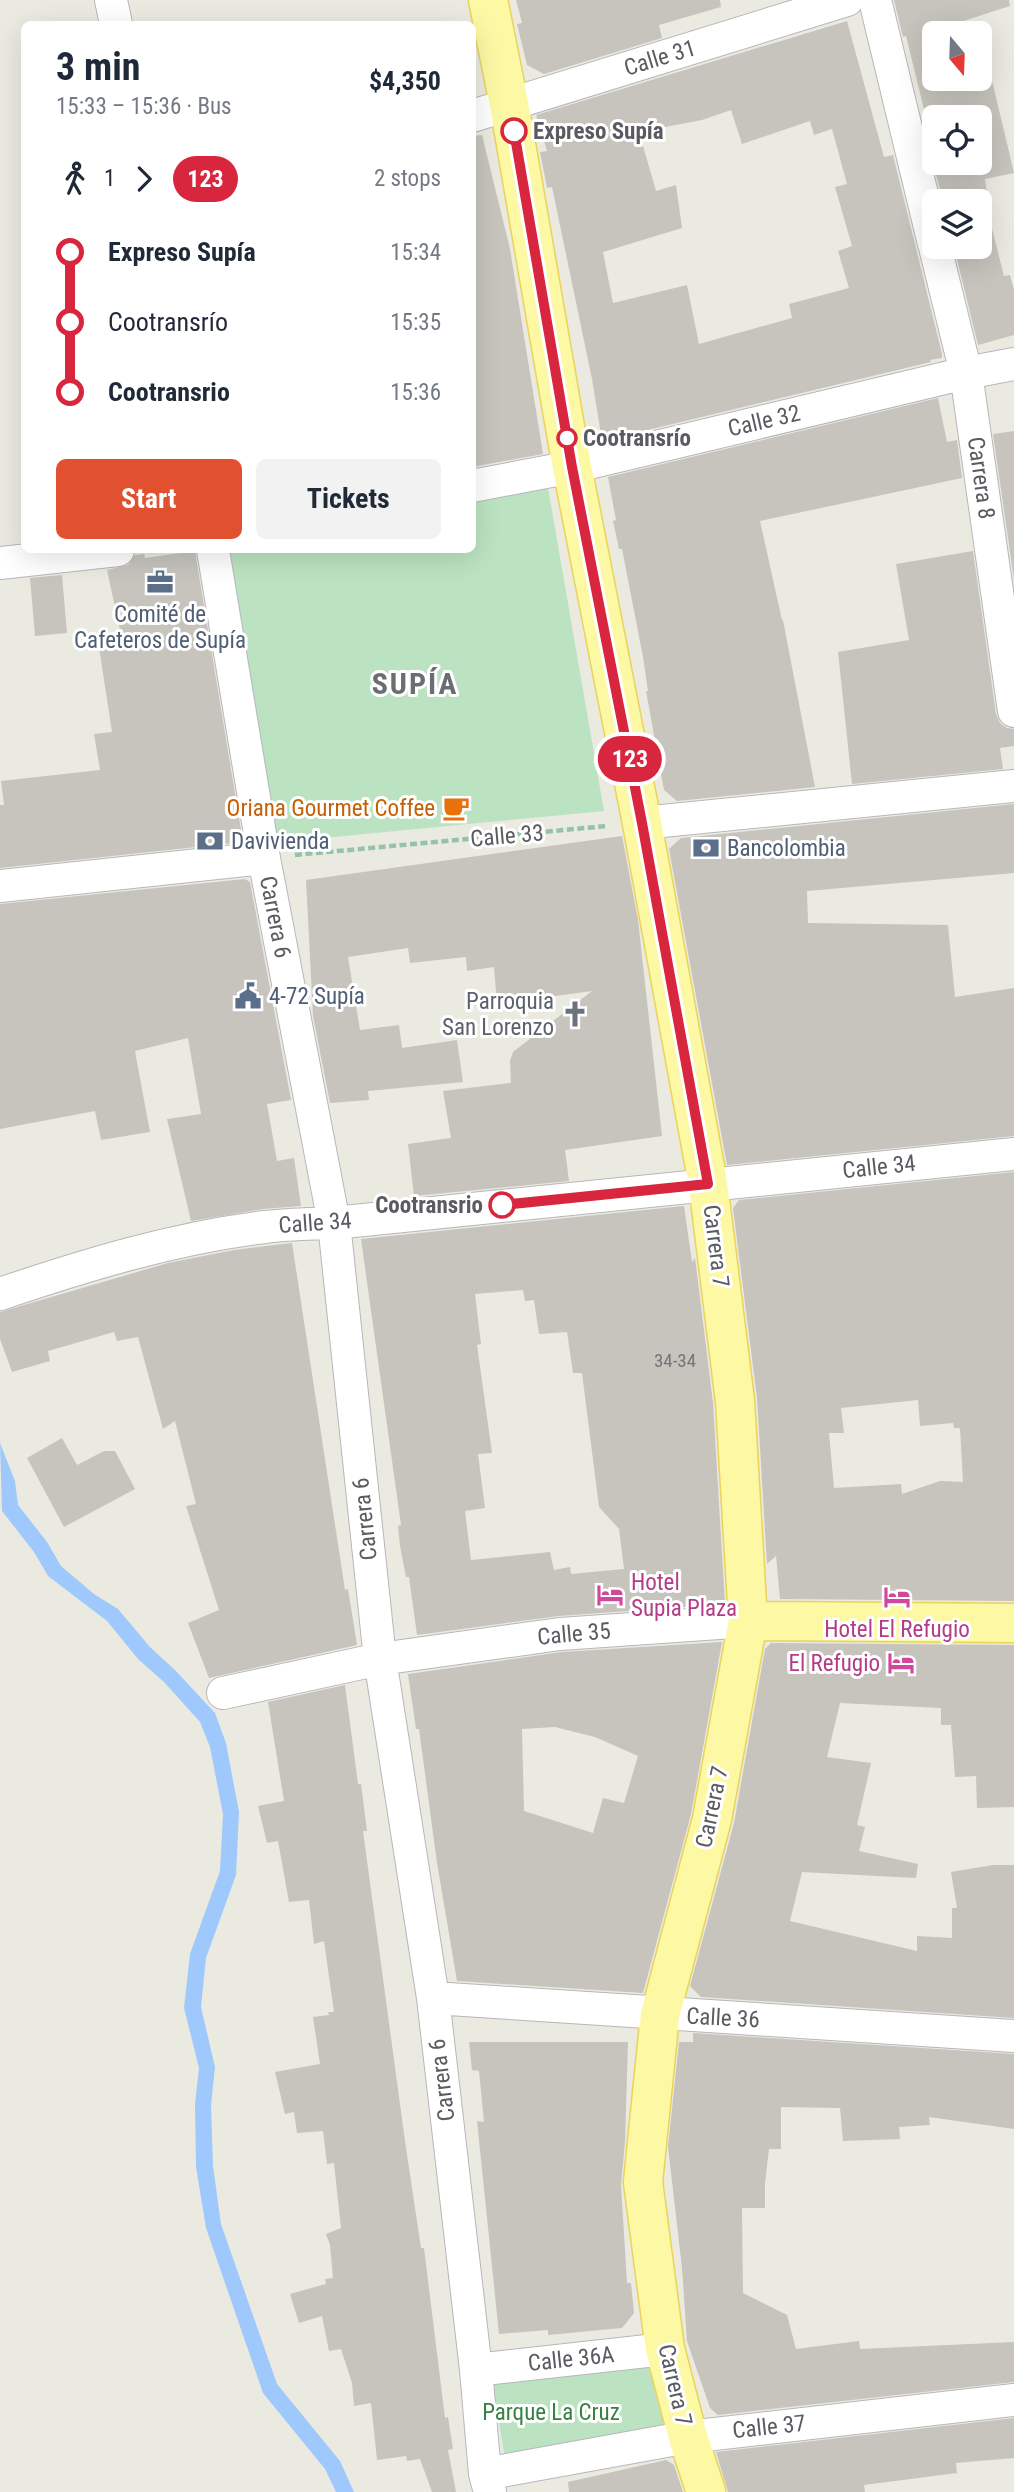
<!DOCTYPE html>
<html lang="en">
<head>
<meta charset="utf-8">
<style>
  :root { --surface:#fff; --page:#f2f2f3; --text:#1f2937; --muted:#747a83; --accent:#e2512f }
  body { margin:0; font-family:"Roboto Condensed",sans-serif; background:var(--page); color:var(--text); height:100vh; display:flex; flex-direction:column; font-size:26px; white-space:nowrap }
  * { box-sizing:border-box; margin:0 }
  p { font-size:23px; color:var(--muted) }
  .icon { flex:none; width:38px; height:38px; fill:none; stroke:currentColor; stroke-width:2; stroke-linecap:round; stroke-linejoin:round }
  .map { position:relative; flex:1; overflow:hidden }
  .drawer { position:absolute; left:21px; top:21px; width:455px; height:532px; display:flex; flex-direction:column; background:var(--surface); border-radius:10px; box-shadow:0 7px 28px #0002 }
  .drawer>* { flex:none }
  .badge { padding:0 14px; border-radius:23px; font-size:24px; line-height:46px }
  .needle { width:46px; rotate:161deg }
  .tools { position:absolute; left:922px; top:21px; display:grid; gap:14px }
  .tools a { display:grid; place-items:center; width:70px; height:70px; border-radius:10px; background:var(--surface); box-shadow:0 7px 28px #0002; font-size:35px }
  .map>.badge { position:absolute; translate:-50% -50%; box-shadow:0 0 0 4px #fff }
  .legs { display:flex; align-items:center; gap:10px; height:77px; padding:0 35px; font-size:23px }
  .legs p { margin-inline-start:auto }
  .overview { display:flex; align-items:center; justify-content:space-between; height:119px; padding:0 35px }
  h1 { font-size:38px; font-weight:700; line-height:52px }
  .primary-button { display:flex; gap:14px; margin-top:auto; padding:14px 35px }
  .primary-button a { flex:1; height:80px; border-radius:10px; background:var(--accent); color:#fff; font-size:28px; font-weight:700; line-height:80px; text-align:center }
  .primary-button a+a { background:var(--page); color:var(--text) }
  ul { padding:0 35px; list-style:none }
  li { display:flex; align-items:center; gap:24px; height:70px; font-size:26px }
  li i { display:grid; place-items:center; width:10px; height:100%; margin:0 9px; background:currentColor }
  li i::after { content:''; width:18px; height:18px; margin:-9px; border:5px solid; border-radius:50%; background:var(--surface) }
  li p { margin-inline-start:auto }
  li:first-child i { background:linear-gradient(#0000 50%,currentColor 0) }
  li:last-child i { background:linear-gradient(currentColor 50%,#0000 0) }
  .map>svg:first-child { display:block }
</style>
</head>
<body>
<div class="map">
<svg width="1014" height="2492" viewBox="0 0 1014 2492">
  <rect width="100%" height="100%" fill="#ebeae0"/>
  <path fill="#bce3c1" d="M547,482L604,811L272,843L225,550H472L473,497Z
    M656,2357L679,2433L506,2464L491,2376Z"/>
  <path fill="#9fc9fc" d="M0,1443L15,1481L18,1505L47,1542L61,1566L94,1594L118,1609L150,1647L176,1671L215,1713L226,1743L239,1812L236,1875L206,1958L201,2007L215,2067L211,2105L213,2166L221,2224L277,2384L340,2461L354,2492H336L325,2469L263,2393L206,2228L196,2167L195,2104L199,2068L184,2008L190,1954L220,1871L223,1814L210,1747L200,1722L164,1682L138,1659L107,1621L48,1576L34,1552L2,1511Z"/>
  <path fill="#c6c4bd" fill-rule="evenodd" d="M516,0H720L721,7L659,25L662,38L544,74L527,65L517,24L522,23Z
    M894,0H1009L1010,6L954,24L956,33H934V79H980V74L990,72L1014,173L985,179L992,229L1004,276L1010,275L1014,290V335L978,345L954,247H980V201H943L929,147L933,146L906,36L903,37ZM934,117H980V163H934Z
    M847,21L884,157L893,155L942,354V358L930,360L931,362L602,441L592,379L552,187L547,188L540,152L547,151L536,115ZM731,110L742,144L810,121L814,135L832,129L847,184L835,187L852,246L838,251L849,288L789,304L792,318L699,344L687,285L613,303L603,252L682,228L676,185L656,191L639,132L702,120Z
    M482,135L510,249L543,454L472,467V136Z
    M938,398L947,442L957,440L962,478L760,521L782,620H783L815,787L677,801L664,790L646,691H648L643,657L622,549H619L613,521L616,520L608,477Z
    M1014,431V580L993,434Z
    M195,551L243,842L0,868V805H4L1,781L100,770L94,734L112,732L99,647L123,644L107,570L128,565L135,555L144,554L145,558Z
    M973,551L996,714L1000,723L1007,728L1014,729V746L1000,748L1003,769L852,784L838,652L909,640L896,564Z
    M62,575L67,633L35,636L30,578Z
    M1014,804V873L807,891L808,923L948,925L955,997L1014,988V1136L727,1165L669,849L681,838Z
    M622,836L638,920L662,1136L565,1150L569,1181L414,1196L408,1144L451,1138L443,1091L511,1083L510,1061L513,1052L592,991L497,1004L494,967L467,971L466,957L410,963L408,948L348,957L360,1030L399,1025L402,1048L457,1040L463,1082L368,1091L369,1100L330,1103L313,1016L306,880Z
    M245,879L250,882L291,1100L267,1104L277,1161L294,1158L301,1206L263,1209L191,1221L167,1119L201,1114L188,1038L135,1051L150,1132L101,1140L95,1111L0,1129V904Z
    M1014,1172V1601L780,1599L776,1556L767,1564L757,1398L733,1208L739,1200ZM918,1400L920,1426L953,1423L954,1428H960L963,1482L940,1481L902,1494L901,1484L834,1488L829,1433H844L841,1408Z
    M684,1206L692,1262L695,1258L713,1403L725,1604L559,1616L417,1635L409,1577H406L400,1546L398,1526L401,1525L361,1239ZM523,1290L525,1301L534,1300L539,1334L567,1332L573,1373H582L599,1507L619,1529L624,1569L571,1574L570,1567L554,1570L550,1552L471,1560L465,1511L485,1508L478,1454L492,1453L477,1345L481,1344L475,1294Z
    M292,1243L345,1590L348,1589L357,1645L209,1678L188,1623L219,1610L186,1506L196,1504L175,1421L163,1429L138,1337L117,1341L114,1332L48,1351L50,1361L12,1372L0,1339V1312L168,1263L234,1250Z
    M62,1438L77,1465L104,1451H115L135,1489L64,1527L27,1458Z
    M722,1642L691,1814L643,1993L457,1981L437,1863L419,1729H416L408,1674L562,1652ZM555,1727L595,1737L638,1756L624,1803L603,1798L593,1833L524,1811L522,1729Z
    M771,1643L1014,1645V1807L977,1808L976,1776L955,1777L951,1725H941V1708L840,1703L827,1757L871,1763L857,1825L865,1827L859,1851L918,1864L916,1878L802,1872L790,1921L917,1951V1936L952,1938V1908H957L951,1872L993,1865H1014V2018L701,1997L690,1986L734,1823L765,1649Z
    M345,1685L358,1784H361L367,1831H363L405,2141L421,2248H424L445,2418L448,2417L453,2449L448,2450L456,2492H432L420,2459L407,2461L406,2456L377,2460L371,2403L354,2406L352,2383L341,2349L329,2351L322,2316L299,2323L290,2294L326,2284L325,2279L333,2278L330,2245L326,2234L341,2228L334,2163L327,2164L323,2131L297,2133L294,2112L285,2114L275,2072L320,2064L313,2017L329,2015L328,2012H334L324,1941L314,1944L309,1900L289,1902L278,1841L267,1843L258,1806L284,1801L268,1702Z
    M693,2033L1014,2054V2129L929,2117L930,2125L899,2127L900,2139L843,2141L840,2108L781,2107V2149H769L765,2183V2208H742L743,2293L787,2315L796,2349L859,2341L860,2349L1014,2342V2382L718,2415L710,2408L687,2341L682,2268L668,2147L679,2042H693Z
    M469,2042H628L625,2142L621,2185L627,2283H631L634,2313L622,2328L548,2335V2330L499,2334L477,2121L484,2122L479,2071L472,2070Z
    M1014,2418V2458L956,2463L957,2473L864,2485L865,2492H728L716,2452Z
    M666,2460L674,2465L683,2492H569L568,2482Z"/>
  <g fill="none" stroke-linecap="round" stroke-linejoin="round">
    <g stroke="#b6b7bc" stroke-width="34">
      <path id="minor" d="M111,0L116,24
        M875,0L934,244
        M472,116L847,0
        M935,247L966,373L1014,711
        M472,486L572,467L966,373L1014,364
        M213,550L264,858L334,1223L380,1659L433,1998L476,2370L485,2474L490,2492
        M0,563L118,550
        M642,823L1014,786
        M0,886L264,858
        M0,1294C86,1265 174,1238 265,1227C288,1224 311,1224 334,1223L1014,1154
        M223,1693L380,1659L560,1634L748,1621
        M433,1998L1014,2036
        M476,2370L665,2349
        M485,2474L688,2437L1014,2400"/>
    </g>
    <g stroke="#ebd359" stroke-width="41">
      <path id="major" d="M488,0L509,104L572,467L642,823L708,1184L735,1401L748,1621L712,1819L660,2015L643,2182L665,2349L688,2437L706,2492
        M748,1621L1014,1623"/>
    </g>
    <path stroke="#96c3a8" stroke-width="4.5" stroke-dasharray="7 3.5" stroke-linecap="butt" d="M295,855L607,826"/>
    <use href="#minor" stroke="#fff" stroke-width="32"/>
    <use href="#major" stroke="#fcf8a4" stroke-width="38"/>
  </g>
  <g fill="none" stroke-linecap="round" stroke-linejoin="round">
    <g stroke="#fff" stroke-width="16">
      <path id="line-1" d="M502,1205L708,1184L642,823L572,467L514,131"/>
    </g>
    <use href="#line-1" stroke="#d7263d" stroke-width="10"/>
  </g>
  <defs>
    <g id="office-bare" transform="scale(2.1)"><path d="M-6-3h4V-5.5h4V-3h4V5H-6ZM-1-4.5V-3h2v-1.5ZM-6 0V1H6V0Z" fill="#5c6f8a" stroke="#fff" stroke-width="2.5" paint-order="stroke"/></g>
    <g id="cafe-bare" transform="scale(2.1)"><path d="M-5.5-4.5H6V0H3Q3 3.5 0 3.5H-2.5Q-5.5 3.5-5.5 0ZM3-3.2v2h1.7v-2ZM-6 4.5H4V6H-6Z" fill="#e8710a" stroke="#fff" stroke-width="2.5" paint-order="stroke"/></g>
    <g id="bank-bare" transform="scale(2.1)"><path d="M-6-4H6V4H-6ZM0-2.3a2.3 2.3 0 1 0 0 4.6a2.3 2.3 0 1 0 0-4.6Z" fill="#5c6f8a" stroke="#fff" stroke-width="2.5" paint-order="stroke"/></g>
    <g id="civic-bare" transform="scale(2.1)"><path d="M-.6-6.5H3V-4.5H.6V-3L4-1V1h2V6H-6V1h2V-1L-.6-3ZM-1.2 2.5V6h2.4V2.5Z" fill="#5c6f8a" stroke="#fff" stroke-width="2.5" paint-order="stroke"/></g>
    <g id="church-bare" transform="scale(2.1)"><path d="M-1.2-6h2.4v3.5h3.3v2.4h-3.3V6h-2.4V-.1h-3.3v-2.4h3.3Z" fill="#6b7280" stroke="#fff" stroke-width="2.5" paint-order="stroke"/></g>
    <g id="hotel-bare" transform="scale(2.1)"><path d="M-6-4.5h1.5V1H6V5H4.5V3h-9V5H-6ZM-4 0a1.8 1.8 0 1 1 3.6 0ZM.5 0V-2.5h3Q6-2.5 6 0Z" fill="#d1479c" stroke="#fff" stroke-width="2.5" paint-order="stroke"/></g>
  </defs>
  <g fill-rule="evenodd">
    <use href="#office-bare" x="160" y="582"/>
    <use href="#cafe-bare" x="456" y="808"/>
    <use href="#bank-bare" x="210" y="841"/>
    <use href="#bank-bare" x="706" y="848"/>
    <use href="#civic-bare" x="248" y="996"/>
    <use href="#church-bare" x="575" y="1014"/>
    <use href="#hotel-bare" x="610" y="1595"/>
    <use href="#hotel-bare" x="897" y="1597"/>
    <use href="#hotel-bare" x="901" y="1663"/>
  </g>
  <g fill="#fff" stroke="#d7263d" stroke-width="3.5">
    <circle cx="514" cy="131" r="12"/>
    <circle cx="567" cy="438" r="9"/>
    <circle cx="502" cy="1205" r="12"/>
  </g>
  <g text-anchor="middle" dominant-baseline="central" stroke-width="6" stroke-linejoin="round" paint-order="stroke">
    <g font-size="19" fill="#747577">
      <text x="675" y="1360">34-34</text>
    </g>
    <g font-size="23" fill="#595b60" stroke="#fff">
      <text transform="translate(660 58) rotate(-17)">Calle 31</text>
      <text transform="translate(764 421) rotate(-13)">Calle 32</text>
      <text transform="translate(981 478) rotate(82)">Carrera 8</text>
      <text transform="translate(507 836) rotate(-5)">Calle 33</text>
      <text transform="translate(275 917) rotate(79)">Carrera 6</text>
      <text transform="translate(879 1167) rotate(-6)">Calle 34</text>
      <text transform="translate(315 1223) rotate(-4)">Calle 34</text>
      <text transform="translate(716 1246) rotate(83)">Carrera 7</text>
      <text transform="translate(365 1519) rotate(-96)">Carrera 6</text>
      <text transform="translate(574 1634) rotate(-5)">Calle 35</text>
      <text transform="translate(712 1807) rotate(-78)">Carrera 7</text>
      <text transform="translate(723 2018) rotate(3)">Calle 36</text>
      <text transform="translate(442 2080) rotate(-97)">Carrera 6</text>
      <text transform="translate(571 2359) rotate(-6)">Calle 36A</text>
      <text transform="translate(675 2385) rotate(77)">Carrera 7</text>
      <text transform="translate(769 2427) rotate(-6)">Calle 37</text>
    </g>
    <g font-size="23" font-weight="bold" fill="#595b60" stroke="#fff" text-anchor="start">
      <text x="533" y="131">Expreso Supía</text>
      <text x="583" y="438">Cootransrío</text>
      <text x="483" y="1205" text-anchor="end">Cootransrio</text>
    </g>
    <g font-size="23" fill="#4e5e75" stroke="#fff" text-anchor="start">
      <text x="160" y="614" text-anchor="middle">Comité de<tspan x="160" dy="26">Cafeteros de Supía</tspan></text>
      <text x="231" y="841">Davivienda</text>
      <text x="727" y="848">Bancolombia</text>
      <text x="269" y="996">4-72 Supía</text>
    </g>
    <g font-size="23" fill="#c56008" stroke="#fff" text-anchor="end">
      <text x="435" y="808">Oriana Gourmet Coffee</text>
    </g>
    <g font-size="23" fill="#5b616d" stroke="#fff" text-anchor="end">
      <text x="554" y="1001">Parroquia<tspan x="554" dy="26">San Lorenzo</tspan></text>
    </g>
    <g font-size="23" fill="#b23c85" stroke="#fff" text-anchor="start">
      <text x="631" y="1582">Hotel<tspan x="631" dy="26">Supia Plaza</tspan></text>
      <text x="897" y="1629" text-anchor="middle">Hotel El Refugio</text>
      <text x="880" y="1663" text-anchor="end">El Refugio</text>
    </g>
    <g font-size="23" fill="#378143" stroke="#fff">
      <text x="551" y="2412">Parque La Cruz</text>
    </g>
    <g font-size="30" font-weight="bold" letter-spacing="2" fill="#6a6d72" stroke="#fff">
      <text x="415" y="683">SUPÍA</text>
    </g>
  </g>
</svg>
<div class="tools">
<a><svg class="needle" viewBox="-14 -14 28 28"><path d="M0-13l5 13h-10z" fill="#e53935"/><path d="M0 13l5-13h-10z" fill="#747a83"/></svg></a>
<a><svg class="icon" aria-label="locate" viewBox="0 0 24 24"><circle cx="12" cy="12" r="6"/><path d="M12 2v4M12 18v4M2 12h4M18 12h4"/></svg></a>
<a><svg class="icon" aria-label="layers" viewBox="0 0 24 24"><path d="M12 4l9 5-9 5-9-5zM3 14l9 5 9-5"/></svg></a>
</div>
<b class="badge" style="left:630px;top:759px;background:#d7263d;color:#fff">123</b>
<section class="drawer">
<div class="overview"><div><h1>3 min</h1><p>15:33 – 15:36 · Bus</p></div><b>$4,350</b></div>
<div class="legs"><svg class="icon" aria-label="walk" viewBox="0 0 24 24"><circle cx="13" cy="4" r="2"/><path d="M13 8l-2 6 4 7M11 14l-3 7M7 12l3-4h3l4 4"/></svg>1<svg class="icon" aria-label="forward" viewBox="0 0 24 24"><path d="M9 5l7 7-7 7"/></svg><b class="badge" style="background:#d7263d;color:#fff">123</b><p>2 stops</p></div>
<ul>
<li><i style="color:#d7263d"></i><b>Expreso Supía</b><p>15:34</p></li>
<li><i style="color:#d7263d"></i><span>Cootransrío</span><p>15:35</p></li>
<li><i style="color:#d7263d"></i><b>Cootransrio</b><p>15:36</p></li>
</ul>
<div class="primary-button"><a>Start</a><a>Tickets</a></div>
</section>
</div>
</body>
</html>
